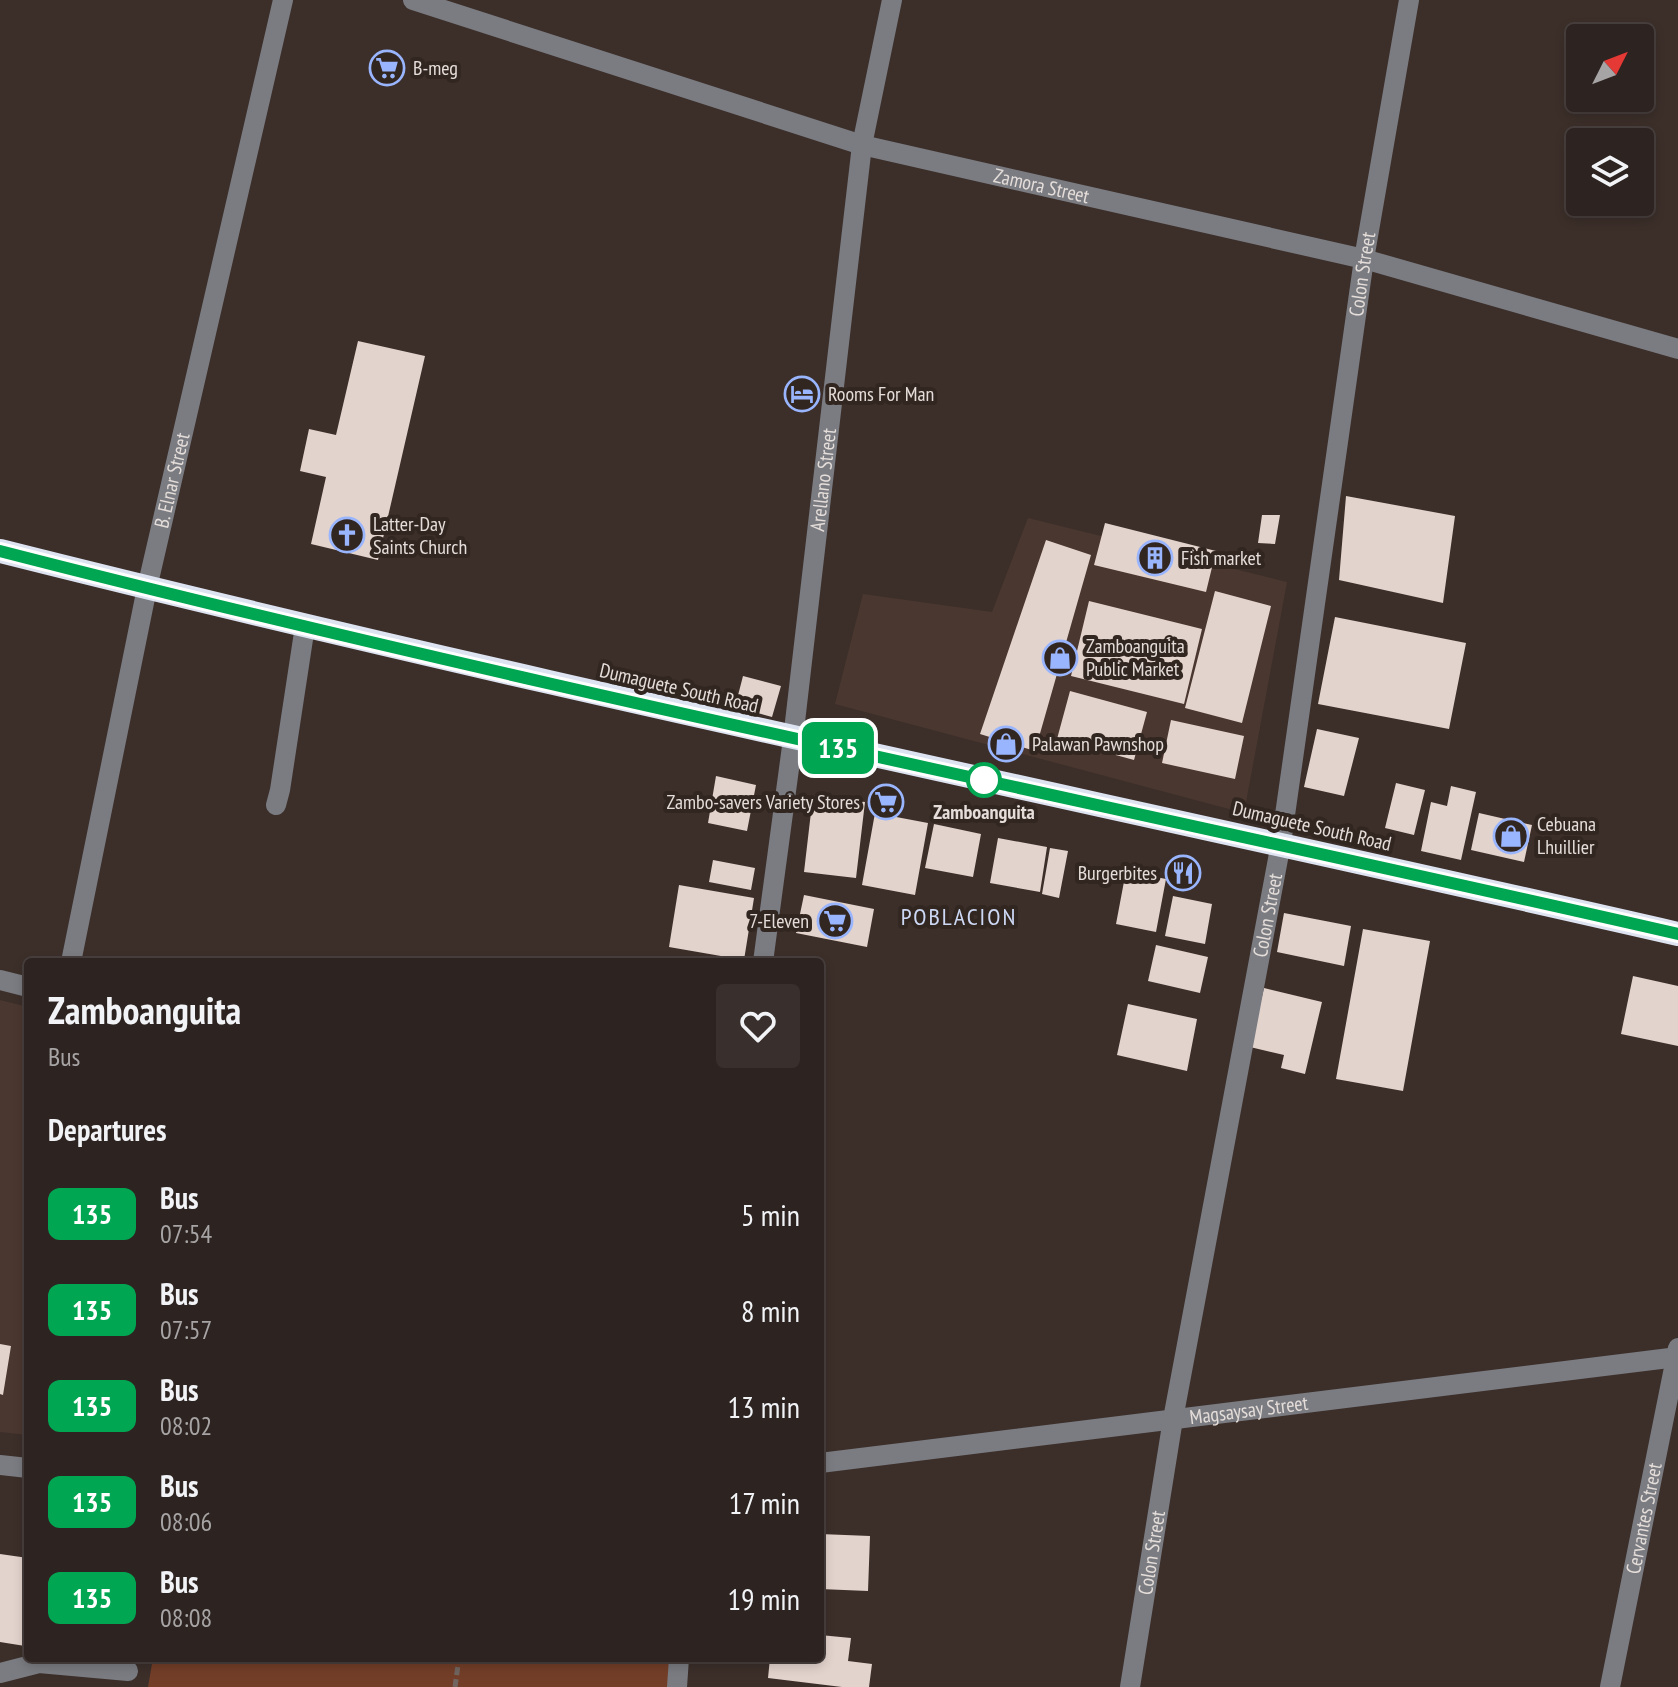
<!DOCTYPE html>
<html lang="en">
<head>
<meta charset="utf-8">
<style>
  :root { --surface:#2d2320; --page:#392f2d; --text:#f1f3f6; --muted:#a7a4a5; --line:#48403e }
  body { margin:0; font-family:"PT Sans Narrow",sans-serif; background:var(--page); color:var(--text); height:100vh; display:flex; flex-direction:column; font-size:30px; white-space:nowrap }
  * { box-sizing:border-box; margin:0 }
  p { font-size:26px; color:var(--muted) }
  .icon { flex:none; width:44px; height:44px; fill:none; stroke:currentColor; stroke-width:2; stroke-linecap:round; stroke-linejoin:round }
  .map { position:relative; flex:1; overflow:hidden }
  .panel { position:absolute; left:24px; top:958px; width:800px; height:704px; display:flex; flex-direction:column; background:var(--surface); border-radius:8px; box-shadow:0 4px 12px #0003,0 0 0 2px var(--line) }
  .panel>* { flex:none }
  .badge { padding:0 16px; border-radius:12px; font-size:28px; line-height:52px }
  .needle { width:52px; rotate:48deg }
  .tools { position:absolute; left:1566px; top:24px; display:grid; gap:16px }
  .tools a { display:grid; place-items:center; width:88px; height:88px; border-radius:8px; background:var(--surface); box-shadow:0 4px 12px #0003,0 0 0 2px var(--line); font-size:40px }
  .map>.badge { position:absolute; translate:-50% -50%; box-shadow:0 0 0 4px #fff }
  h2 { padding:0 24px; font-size:30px; line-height:72px }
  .round { display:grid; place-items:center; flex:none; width:84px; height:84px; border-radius:8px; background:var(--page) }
  .headline { display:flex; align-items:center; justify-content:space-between; height:136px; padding:0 24px }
  h1 { font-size:38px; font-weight:700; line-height:60px }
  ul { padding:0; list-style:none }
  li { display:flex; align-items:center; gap:24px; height:96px; padding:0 24px }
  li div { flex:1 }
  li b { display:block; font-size:30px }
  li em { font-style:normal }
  li .badge { min-width:88px; font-weight:700; text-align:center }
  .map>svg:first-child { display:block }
</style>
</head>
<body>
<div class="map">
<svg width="1678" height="1687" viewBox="0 0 1678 1687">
  <rect width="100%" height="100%" fill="#3c2f2a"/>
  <path fill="#4a3730" d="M1028,518L1287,582L1244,813L835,704L863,594L992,612Z
    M0,1000L28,1007V1435L0,1432Z"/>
  <path fill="#733e28" d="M153,1658H675L671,1687H148Z"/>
  <path fill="#e3d3cd" d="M358,341L425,356L378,560L311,544L326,477L300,471L309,429L336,435Z
    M1346,496L1455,516L1443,603L1339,580Z
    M1262,515H1280L1275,544L1258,543Z
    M1105,523L1216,551L1206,592L1094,565Z
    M1046,540L1091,555L1035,751L980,734Z
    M1215,591L1271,606L1242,723L1185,708Z
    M1089,601L1202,629L1184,704L1071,676Z
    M1335,617L1466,643L1449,729L1318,704Z
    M743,676L781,686L772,717L735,707Z
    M1070,691L1147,712L1134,760L1057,739Z
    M1171,720L1244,736L1235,779L1162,763Z
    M1317,729L1359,738L1344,796L1304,787Z
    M716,776L756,785L747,831L708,823Z
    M1396,783L1425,790L1414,835L1385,828Z
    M1451,786L1476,792L1461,860L1421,851L1431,802L1447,806Z
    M813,795L865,802L856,878L804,872Z
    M875,813L928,823L915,895L862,885Z
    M1479,813L1532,825L1524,862L1471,850Z
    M934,824L981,834L973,877L925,868Z
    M998,838L1047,847L1040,892L990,883Z
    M1050,848L1068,851L1059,898L1042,894Z
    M713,860L755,868L751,890L709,882Z
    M1126,871L1166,879L1156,932L1116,924Z
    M679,885L754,898L744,960L669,947Z
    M804,895L874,909L867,947L796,933Z
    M1173,896L1212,904L1205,944L1165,936Z
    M1284,913L1351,926L1344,966L1277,952Z
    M1363,929L1430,941L1403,1091L1336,1079Z
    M1156,945L1208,957L1200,993L1148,981Z
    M1633,976L1678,986V1046L1621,1034Z
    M1264,988L1322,1002L1305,1074L1281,1068L1284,1055L1250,1047Z
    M1128,1004L1197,1019L1187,1071L1117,1055Z
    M0,1344L11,1346L3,1395L0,1394Z
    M820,1534L870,1536L868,1591L820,1589Z
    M0,1554L28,1558V1629L25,1646L0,1642Z
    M820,1635L851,1638L848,1661L872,1664L869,1687H842L768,1678L770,1658H820Z"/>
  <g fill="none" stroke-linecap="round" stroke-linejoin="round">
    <path stroke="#716560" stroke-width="5" stroke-dasharray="8 4" stroke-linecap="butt" d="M455,1687L459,1658"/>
    <g stroke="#7a7c82" stroke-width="20">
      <path id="s1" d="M413,0L862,145L1364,259L1678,349"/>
      <path d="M276,805L280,790L305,626"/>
      <path id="s2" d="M71,962L147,588L283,0"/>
      <path id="s3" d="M763,962L793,739L862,145L892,0"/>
      <path d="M0,980L28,987"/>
      <path id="s4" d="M820,1463L1678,1357"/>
      <path d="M0,1465L28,1468"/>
      <path d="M0,1673L39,1663L128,1671"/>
      <path d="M677,1687L679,1658"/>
      <path id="s5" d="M1130,1687L1173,1419L1281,843L1364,259L1409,0"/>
      <path id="s6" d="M1610,1687L1678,1348"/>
    </g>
    <path stroke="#dde3f1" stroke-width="24" d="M0,551C556,691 1119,806 1678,934"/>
  </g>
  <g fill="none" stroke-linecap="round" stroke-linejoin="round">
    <g stroke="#fff" stroke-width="18">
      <path id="line" d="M0,551C556,694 1119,806 1678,934"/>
    </g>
    <use href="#line" stroke="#00a651" stroke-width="12"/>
  </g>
  <defs>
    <g id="supermarket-ring" transform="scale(1.8)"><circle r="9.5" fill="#322621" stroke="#99b5fd" stroke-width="1.5"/><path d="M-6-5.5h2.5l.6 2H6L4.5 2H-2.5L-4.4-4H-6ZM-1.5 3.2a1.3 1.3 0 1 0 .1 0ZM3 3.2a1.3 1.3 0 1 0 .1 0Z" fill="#99b5fd"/></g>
    <g id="hotel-ring" transform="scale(1.8)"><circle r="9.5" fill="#322621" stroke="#99b5fd" stroke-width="1.5"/><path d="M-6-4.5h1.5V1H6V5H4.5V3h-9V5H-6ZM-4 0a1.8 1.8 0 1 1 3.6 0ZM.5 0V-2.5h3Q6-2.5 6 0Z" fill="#99b5fd"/></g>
    <g id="church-ring" transform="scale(1.8)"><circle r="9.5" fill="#322621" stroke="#99b5fd" stroke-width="1.5"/><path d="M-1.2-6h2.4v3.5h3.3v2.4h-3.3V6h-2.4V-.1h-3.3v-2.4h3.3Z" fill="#99b5fd"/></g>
    <g id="building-ring" transform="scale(1.8)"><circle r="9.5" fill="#322621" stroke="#99b5fd" stroke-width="1.5"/><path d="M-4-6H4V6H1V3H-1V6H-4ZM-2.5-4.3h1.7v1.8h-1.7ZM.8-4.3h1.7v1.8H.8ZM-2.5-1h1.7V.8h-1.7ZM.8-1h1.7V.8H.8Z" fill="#99b5fd"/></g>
    <g id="shop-ring" transform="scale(1.8)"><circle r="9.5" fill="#322621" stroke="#99b5fd" stroke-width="1.5"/><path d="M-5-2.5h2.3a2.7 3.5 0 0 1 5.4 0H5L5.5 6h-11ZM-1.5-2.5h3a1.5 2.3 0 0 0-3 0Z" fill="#99b5fd"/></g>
    <g id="restaurant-ring" transform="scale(1.8)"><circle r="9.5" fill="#322621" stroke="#99b5fd" stroke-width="1.5"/><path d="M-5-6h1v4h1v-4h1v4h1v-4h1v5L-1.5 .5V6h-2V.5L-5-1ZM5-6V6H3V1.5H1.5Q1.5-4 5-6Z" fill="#99b5fd"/></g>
  </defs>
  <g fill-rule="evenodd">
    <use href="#supermarket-ring" x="387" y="68"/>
    <use href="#hotel-ring" x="802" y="394"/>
    <use href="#church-ring" x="347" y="535"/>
    <use href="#building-ring" x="1155" y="558"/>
    <use href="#shop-ring" x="1060" y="658"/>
    <use href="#shop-ring" x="1006" y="744"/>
    <use href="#supermarket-ring" x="886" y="802"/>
    <use href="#shop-ring" x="1511" y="836"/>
    <use href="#restaurant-ring" x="1183" y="873"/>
    <use href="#supermarket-ring" x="835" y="921"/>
  </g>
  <circle fill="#fff" stroke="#00a651" stroke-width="4" cx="984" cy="780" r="16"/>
  <g text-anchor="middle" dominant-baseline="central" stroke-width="8" stroke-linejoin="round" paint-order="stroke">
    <g font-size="20" fill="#e5ddd9" stroke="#322621" text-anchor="start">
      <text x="413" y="68">B-meg</text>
      <text x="828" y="394">Rooms For Man</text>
      <text x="373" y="524">Latter-Day<tspan x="373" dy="23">Saints Church</tspan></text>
      <text x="1181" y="558">Fish market</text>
      <text x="1086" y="646">Zamboanguita<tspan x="1086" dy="23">Public Market</tspan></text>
      <text x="1032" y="744">Palawan Pawnshop</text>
      <text x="860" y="802" text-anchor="end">Zambo-savers Variety Stores</text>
      <text x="1537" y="824">Cebuana<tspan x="1537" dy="23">Lhuillier</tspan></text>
      <text x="1157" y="873" text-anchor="end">Burgerbites</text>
      <text x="809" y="921" text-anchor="end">7-Eleven</text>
    </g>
    <g font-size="20" fill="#e5ddd9" stroke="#322621">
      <text stroke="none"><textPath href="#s1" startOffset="656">Zamora Street</textPath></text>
      <text stroke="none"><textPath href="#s5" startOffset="1432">Colon Street</textPath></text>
      <text stroke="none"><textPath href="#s2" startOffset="492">B. Elnar Street</textPath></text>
      <text stroke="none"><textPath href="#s3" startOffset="486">Arellano Street</textPath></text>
      <text transform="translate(679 688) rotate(13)">Dumaguete South Road</text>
      <text transform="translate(1312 826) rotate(13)">Dumaguete South Road</text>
      <text stroke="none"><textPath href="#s5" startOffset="784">Colon Street</textPath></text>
      <text stroke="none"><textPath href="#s4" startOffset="432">Magsaysay Street</textPath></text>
      <text stroke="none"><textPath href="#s6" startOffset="172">Cervantes Street</textPath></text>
      <text stroke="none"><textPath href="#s5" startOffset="136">Colon Street</textPath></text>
    </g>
    <g font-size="20" font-weight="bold" fill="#e5ddd9" stroke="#322621">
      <text x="984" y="812">Zamboanguita</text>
    </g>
    <g font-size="24" letter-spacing="2" fill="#cdd8f4" stroke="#322621">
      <text x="959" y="916">POBLACION</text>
    </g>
  </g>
</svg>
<div class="tools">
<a><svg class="needle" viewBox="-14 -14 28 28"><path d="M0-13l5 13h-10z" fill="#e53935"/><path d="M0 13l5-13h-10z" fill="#a7a4a5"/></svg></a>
<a><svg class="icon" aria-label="layers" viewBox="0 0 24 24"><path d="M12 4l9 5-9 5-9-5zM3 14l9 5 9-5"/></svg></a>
</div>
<b class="badge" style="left:838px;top:748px;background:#00a651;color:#fff">135</b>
<section class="panel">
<div class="headline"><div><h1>Zamboanguita</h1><p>Bus</p></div><a class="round"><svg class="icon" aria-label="heart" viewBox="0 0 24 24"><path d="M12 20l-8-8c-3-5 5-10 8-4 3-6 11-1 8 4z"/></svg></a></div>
<h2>Departures</h2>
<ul>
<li><span class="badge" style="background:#00a651;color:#fff">135</span><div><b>Bus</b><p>07:54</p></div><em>5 min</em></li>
<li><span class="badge" style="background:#00a651;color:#fff">135</span><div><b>Bus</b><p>07:57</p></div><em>8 min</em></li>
<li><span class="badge" style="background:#00a651;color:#fff">135</span><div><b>Bus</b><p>08:02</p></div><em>13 min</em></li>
<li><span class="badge" style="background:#00a651;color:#fff">135</span><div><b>Bus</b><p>08:06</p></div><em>17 min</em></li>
<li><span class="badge" style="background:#00a651;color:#fff">135</span><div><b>Bus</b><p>08:08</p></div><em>19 min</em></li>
</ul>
</section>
</div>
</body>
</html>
